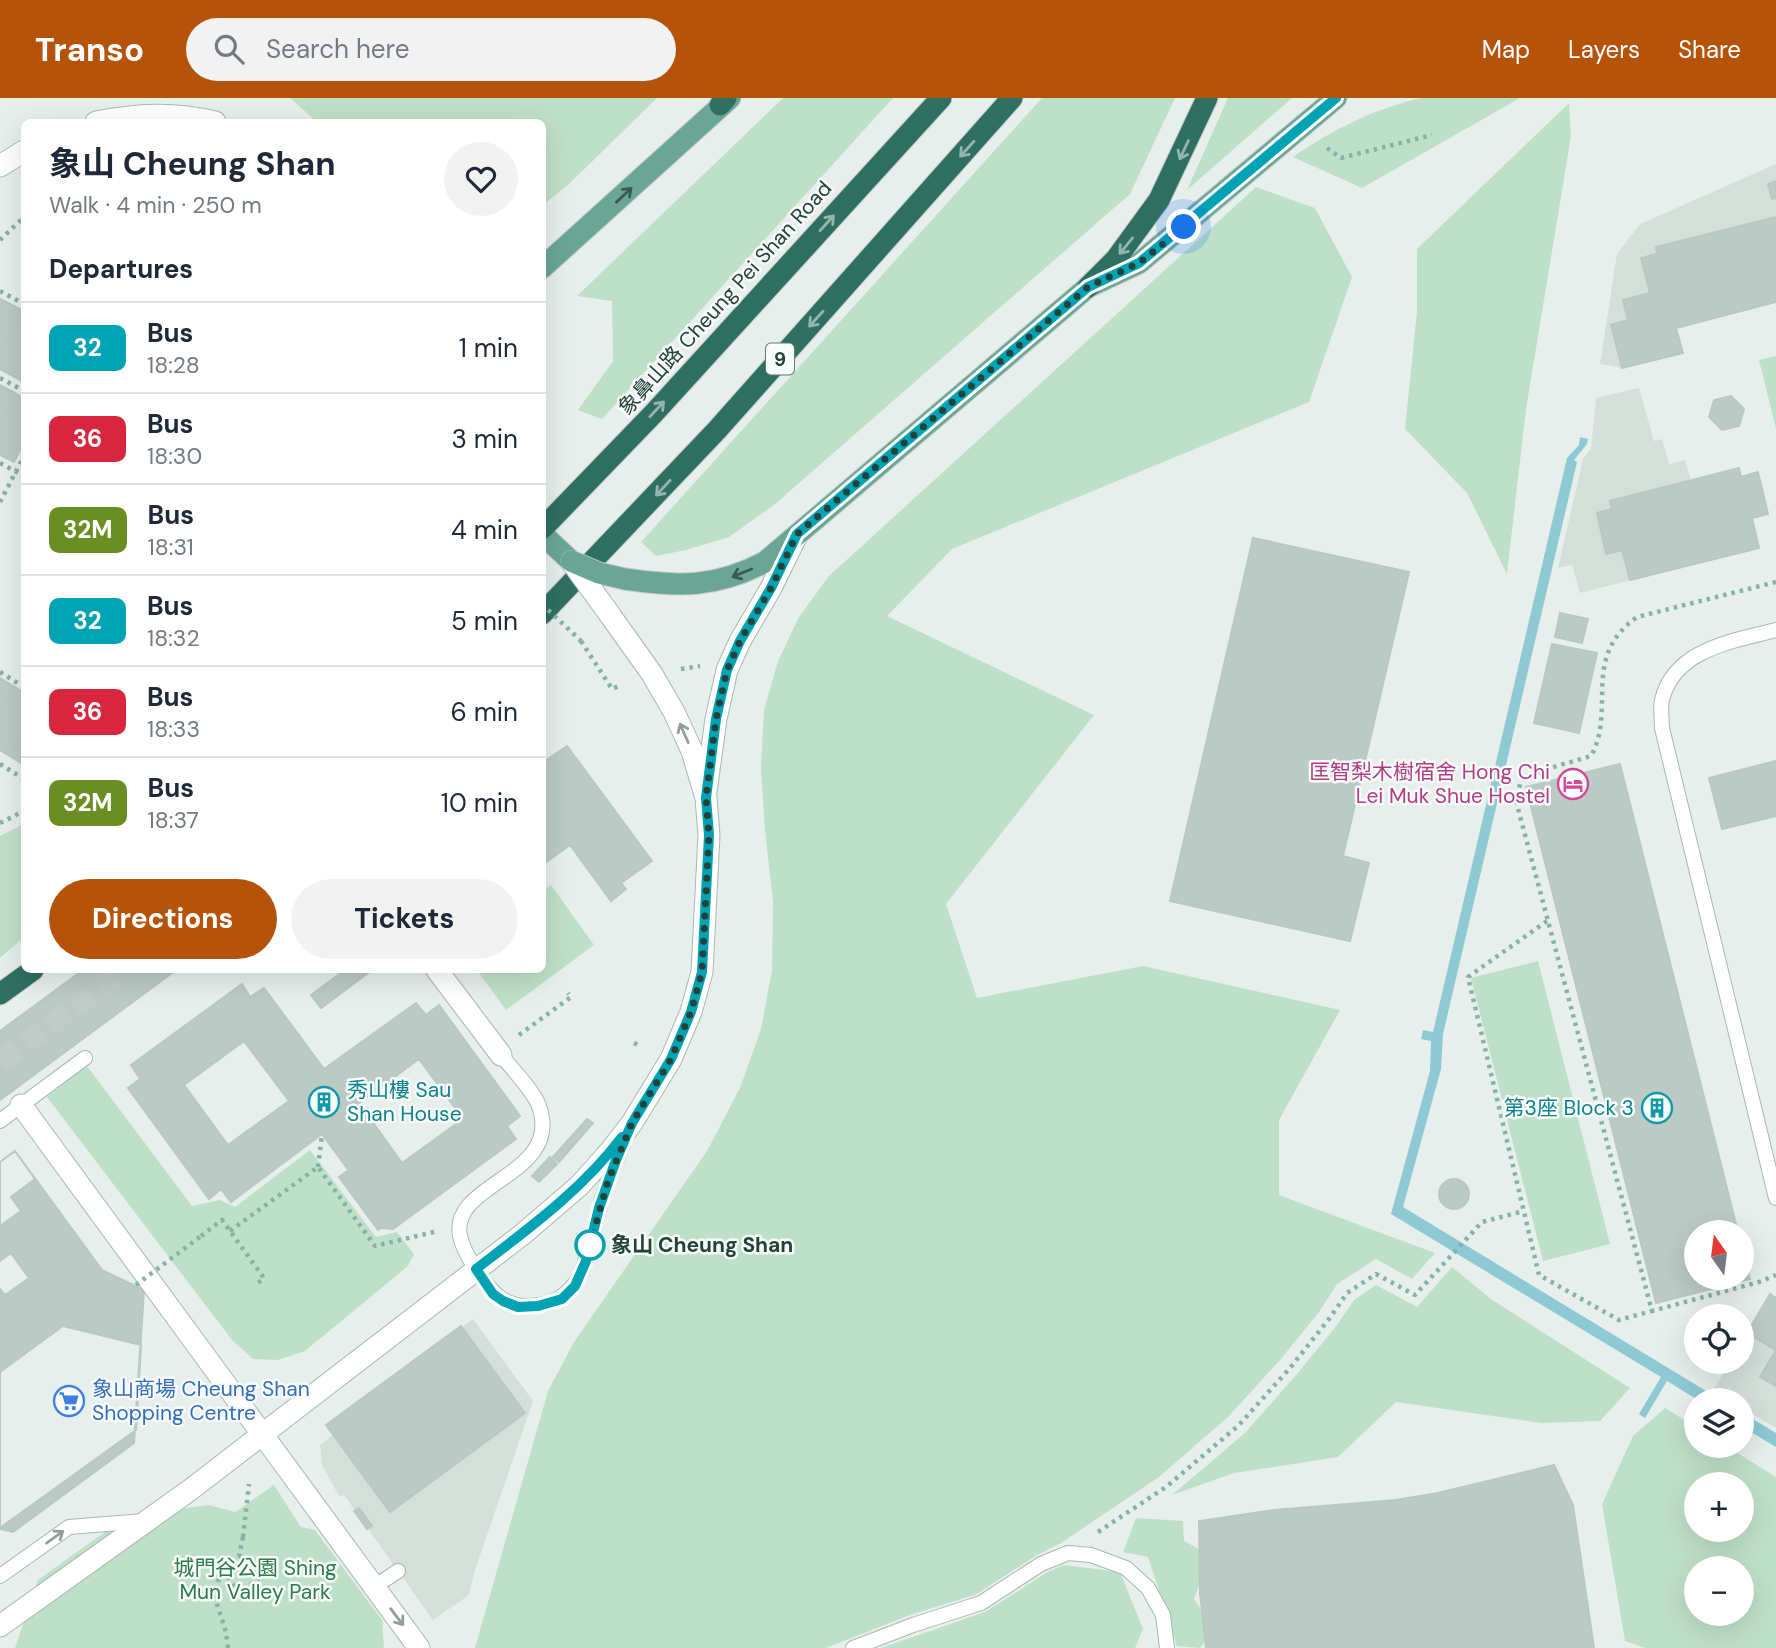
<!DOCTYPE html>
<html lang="en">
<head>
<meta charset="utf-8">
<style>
  :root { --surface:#fff; --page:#f2f2f3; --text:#1f2937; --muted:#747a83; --line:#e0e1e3; --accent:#b45309 }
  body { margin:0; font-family:"DM Sans","Noto Sans TC",sans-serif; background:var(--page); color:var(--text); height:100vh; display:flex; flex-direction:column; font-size:26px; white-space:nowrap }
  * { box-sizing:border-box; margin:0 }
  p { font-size:23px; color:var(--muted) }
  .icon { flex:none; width:38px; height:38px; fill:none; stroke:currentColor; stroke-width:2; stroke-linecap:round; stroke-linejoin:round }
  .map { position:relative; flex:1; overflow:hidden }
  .sheet { position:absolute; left:21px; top:21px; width:525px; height:854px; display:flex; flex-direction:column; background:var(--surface); border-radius:10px; box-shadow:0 7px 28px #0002 }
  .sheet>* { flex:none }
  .badge { padding:0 14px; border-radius:10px; font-size:24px; line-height:46px }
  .needle { width:46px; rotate:346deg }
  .fabs { position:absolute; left:1684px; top:1122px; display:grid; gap:14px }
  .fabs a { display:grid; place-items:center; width:70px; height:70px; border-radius:50%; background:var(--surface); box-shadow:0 7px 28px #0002; font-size:35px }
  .you { position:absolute; width:35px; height:35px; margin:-18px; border:5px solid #fff; border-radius:50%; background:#1a73e8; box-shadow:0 0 0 10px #1a73e833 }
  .map>.badge { position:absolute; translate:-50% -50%; box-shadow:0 0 0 4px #fff }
  h2 { padding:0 28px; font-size:26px; line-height:63px }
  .round { display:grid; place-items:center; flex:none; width:74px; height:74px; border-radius:37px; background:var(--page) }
  .headline { display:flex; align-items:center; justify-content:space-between; height:119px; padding:0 28px }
  h1 { font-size:33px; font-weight:700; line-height:52px }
  .action { display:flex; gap:14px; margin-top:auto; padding:14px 28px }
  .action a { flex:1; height:80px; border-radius:42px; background:var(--accent); color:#fff; font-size:28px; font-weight:700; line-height:80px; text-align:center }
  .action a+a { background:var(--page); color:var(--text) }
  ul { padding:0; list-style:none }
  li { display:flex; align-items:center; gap:21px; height:91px; padding:0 28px; border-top:2px solid var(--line) }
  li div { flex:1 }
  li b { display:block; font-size:26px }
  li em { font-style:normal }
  li .badge { min-width:77px; font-weight:700; text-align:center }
  header { display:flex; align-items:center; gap:42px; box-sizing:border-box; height:98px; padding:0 35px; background:var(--accent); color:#fff }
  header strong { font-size:33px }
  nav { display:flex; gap:38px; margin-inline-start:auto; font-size:24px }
  .search { width:490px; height:63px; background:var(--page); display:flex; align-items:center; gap:18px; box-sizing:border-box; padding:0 24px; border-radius:38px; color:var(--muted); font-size:26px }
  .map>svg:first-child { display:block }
</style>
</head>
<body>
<header>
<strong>Transo</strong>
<div class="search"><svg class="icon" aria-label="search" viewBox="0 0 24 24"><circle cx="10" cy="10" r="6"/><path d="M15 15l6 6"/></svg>Search here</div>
<nav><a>Map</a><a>Layers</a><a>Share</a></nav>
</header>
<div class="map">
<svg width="1776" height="1550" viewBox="0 0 1776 1550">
  <rect width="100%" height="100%" fill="#e6efeb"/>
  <path fill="#d4dfda" d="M1776,66V204L1676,229L1683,255L1622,270L1600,266L1617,156L1640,126Z
    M1639,290L1654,343L1662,341L1669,366L1685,362L1691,382L1739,370L1742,378L1758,374L1768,416L1752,420L1759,450L1580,495L1572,467L1558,470L1583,361L1591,351L1596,300Z
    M1770,1196L1776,1200V1330L1741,1309V1302H1730L1713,1292L1730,1264H1741V1245Z
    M473,1221L533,1303L475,1472L469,1497L433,1522L344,1397L339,1398L322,1367L320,1347L333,1337L326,1327Z"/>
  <path fill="#bfe0c8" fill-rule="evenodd" d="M290,0H657L568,87L543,107L542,24H317Z
    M783,0H893L602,321L578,312L613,263L612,203L577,198Z
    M1042,0H1175L1130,96L774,407L729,439L686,452L656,458L641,444Z
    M1228,0H1292L1187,92Z
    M1421,0H1520L1362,90L1293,59C1333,31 1374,11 1421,0Z
    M1569,5L1571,38L1526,311L1507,476L1467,395L1405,331L1417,213V151Z
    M1256,89L1315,110L1352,179L1309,304L952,451L887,518L1094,617L946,806L977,900L1143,868L1340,912L1279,1022V1097L1435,1155L1412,1181L1376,1161L1337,1186L1319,1214L1280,1262L1228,1319L1159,1379L1061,1445L1037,1457L977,1496L910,1517L826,1550H475L548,1293L574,1244L707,1053L740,990L761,931L772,872L773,804L765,733L761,669L764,612L778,563L799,519L829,478Z
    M1776,258V331L1759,262Z
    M24,726V839L0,860V738Z
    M551,787L594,847L506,912L477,872H542L543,793Z
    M1538,863L1610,1146L1543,1163L1471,880Z
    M87,968L192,1108L220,1102L235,1109L310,1052L376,1139L397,1134L414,1156L408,1168L305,1253L278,1262L253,1261L232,1242L47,999Z
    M1452,1169L1491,1201L1630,1290L1600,1323L1541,1325L1396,1304L1338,1359L1234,1375L1172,1397L1245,1335L1297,1276L1337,1227L1354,1202L1376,1187L1417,1209Z
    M1665,1310L1696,1329V1348H1726L1776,1379V1550H1645L1625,1543L1602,1406L1633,1338ZM1696,1386H1741V1432H1696ZM1696,1470H1741V1516H1696Z
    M274,1387L301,1429L315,1432L382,1522L384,1550H15L38,1482L127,1418L209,1407L235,1414Z
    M1136,1420L1183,1423L1184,1443L1210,1457L1194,1501L1215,1531L1200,1550L1177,1548L1148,1459L1123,1454Z
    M1063,1467L1120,1474L1143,1531L1135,1550H881L985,1514L1046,1475Z"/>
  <path fill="#8ec9d4" d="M1580,339L1588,341L1587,346L1574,362L1577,364L1443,936L1441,971L1403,1109L1721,1302H1698L1667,1283L1645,1320L1639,1316L1661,1279L1391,1116L1430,973L1431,943L1421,941L1423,932L1433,934L1567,360L1579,347Z
    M1741,1314L1776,1335V1349L1741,1328Z"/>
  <path fill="#bbcac4" stroke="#b8c9c2" stroke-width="2" fill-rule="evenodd" d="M1776,83V100L1772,101L1768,86Z
    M1776,119V204L1676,230L1683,255L1622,270L1611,227L1628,222L1623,202L1650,195L1641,160L1657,156L1656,149Z
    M0,201L24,213L0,259Z
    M24,213V278L22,283L0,271V259Z
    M0,287L15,295L0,324Z
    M15,295L24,300V344L14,364L0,357V324Z
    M1731,298L1744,311L1739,328L1722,332L1709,319L1714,302Z
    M1739,370L1741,379L1758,374L1768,416L1752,420L1759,450L1630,482L1622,452L1606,456L1597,415L1612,411L1610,403Z
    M1253,440L1409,474L1343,758L1369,765L1350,843L1170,803Z
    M1560,515L1588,521L1582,545L1555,539Z
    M1552,546L1597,555L1579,635L1534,625Z
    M0,580L15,589L0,615Z
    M15,589L24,595V633L10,658L0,652V615Z
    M24,633V667L10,658Z
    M567,648L652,763L621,785L626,791L611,803L570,747L542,767V665Z
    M1776,663V718L1722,731L1709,680Z
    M1620,666L1738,1134H1696V1180H1741V1148L1750,1181L1656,1205L1526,689Z
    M83,872H176L0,1002V933Z
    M345,872H372L321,910L311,897Z
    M242,886L250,899L264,890L324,971L416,905L426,917L439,907L520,1018L507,1028L516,1041L405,1122L395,1109L383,1119L322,1036L231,1104L221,1091L209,1101L128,990L140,981L131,967ZM244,943L289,1003L228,1047L184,987ZM419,961L463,1021L402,1065L359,1005Z
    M587,1021L593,1025L559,1064L553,1059Z
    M15,1053L102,1172L144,1192L134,1345L13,1434L0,1431V1191L5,1197L29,1180L11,1155L0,1163V1064Z
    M15,1053L35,1081L11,1099L21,1113L0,1128V1064Z
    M550,1059L557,1066L539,1084L532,1078Z
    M349,1072L383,1119L395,1109L405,1122L393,1131L381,1130L378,1132L339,1079Z
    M1439 1096a15 15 0 1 1 30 0a15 15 0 1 1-30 0Z
    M1770,1196L1776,1200V1252L1747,1235Z
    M63,1228L141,1247L136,1332L0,1430V1274Z
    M461,1228L525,1315L390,1414L326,1327Z
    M1776,1252V1288L1760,1279Z
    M1554,1367L1573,1407L1594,1550H1206L1200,1495L1199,1423L1274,1412L1396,1402L1438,1395Z
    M359,1410L372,1428L367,1431L354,1413Z"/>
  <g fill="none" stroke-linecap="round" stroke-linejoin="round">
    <path stroke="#bfccc8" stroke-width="21" stroke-dasharray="21 10" stroke-linecap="butt" d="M0,964L125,872"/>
    <g stroke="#a8b8b2" stroke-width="16">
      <path id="lane" d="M1776,532C1734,543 1674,551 1662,602C1660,611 1662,621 1662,630L1776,1100
        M501,957C512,971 533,992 539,1008C564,1078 449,1084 460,1138C463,1152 474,1169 482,1180C495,1198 507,1209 529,1208C586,1207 587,1153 599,1111C605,1088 614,1067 623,1046
        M0,1023L85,960
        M0,1478L69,1429L144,1423
        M374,1489L398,1473
        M853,1550L913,1527L981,1505L1041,1466L1068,1455L1091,1457L1126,1470L1148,1490L1163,1517L1167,1550"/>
    </g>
    <g stroke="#a8b8b2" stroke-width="23">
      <path id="street" d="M706,694L716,621L727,572L740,543L771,490L797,437
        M437,872L501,957
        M21,1007L419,1550
        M0,1528L190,1392L523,1136L580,1087L611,1052L632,1025L671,961L691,914L702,874L709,737L706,700L692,653L674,614L652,576L610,517"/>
    </g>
    <g stroke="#a4bbb3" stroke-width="23">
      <path id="secondary" d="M96,24C138,16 173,14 215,24
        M0,68L24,53"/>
    </g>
    <g stroke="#c2cac8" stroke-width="23">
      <path id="primary" d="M542,170L730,0
        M542,436L571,463
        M625,481C679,489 716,490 765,464L1088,189L1139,165L1336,0"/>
    </g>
    <g stroke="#c2cac8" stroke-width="23">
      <path id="highway" d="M720,7L726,0
        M1088,189L1116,161L1159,102L1207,0
        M542,431L654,315L941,0
        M542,516L717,332L1012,0
        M0,896L33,872"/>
    </g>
    <path stroke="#86b3a5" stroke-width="4.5" stroke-dasharray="3.5 5" stroke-linecap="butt" d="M1327,50L1341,60L1432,37
      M0,142L24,119
      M0,193L24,206
      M0,280L24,293
      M0,365L24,378
      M0,404L24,358
      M1776,484L1637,519C1580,560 1617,611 1591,658L1550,670L1521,682L1516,703L1652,1213L1759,1184L1776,1177
      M581,543L612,591L619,588
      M681,571L700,568
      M0,574L24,589
      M0,666L24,681
      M0,725L24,713
      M1547,823L1468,879L1539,1177L1619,1222L1652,1213
      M519,937L571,899L568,895
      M634,945L640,948
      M318,1069L322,1036
      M230,1133L318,1069L375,1148L438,1133
      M201,1138L222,1122L264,1180L258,1185
      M1098,1434L1166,1389L1238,1328L1290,1270L1329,1221L1347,1195L1376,1176L1415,1197L1482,1124L1524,1113
      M243,1439L249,1386
      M228,1550L226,1534L215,1500L220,1475L247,1456"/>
    <use href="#lane" stroke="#fff" stroke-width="14"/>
    <use href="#street" stroke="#fff" stroke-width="21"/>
    <use href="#secondary" stroke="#fff" stroke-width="21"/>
    <use href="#primary" stroke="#6aa596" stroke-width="21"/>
    <use href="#highway" stroke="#2f6f62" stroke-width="21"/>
    <g stroke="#a8b8b2" stroke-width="23" stroke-linecap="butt">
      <path id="street-bridge" d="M571,463L610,517"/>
    </g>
    <g stroke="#c2cac8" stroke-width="23" stroke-linecap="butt">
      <path id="primary-bridge" d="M571,463L599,475L625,481"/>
    </g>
    <path stroke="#86b3a5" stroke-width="4.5" stroke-dasharray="3.5 5" stroke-linecap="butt" d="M542,506L581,543
      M136,1187L201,1138
      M243,1439L239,1458L222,1469L238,1495L261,1479L247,1456"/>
    <use href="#street-bridge" stroke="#fff" stroke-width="21"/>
    <use href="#primary-bridge" stroke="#6aa596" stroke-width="21"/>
  </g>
  <defs><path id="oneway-shaft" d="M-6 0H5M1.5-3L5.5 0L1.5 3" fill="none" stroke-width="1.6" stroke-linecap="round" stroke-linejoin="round" transform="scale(1.75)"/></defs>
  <g stroke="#93b5ae">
    <use href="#oneway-shaft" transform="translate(967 51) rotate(132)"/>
    <use href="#oneway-shaft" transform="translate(1184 52) rotate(115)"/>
    <use href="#oneway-shaft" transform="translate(827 125) rotate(-48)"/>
    <use href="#oneway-shaft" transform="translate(1126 148) rotate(129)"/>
    <use href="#oneway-shaft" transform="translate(816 221) rotate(132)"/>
    <use href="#oneway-shaft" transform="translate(657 311) rotate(-47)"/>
    <use href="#oneway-shaft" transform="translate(663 390) rotate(133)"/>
  </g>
  <g stroke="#365b51">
    <use href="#oneway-shaft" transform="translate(624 97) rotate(-43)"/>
    <use href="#oneway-shaft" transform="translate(742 475) rotate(158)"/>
  </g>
  <g stroke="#92a09c">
    <use href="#oneway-shaft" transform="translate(684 635) rotate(-114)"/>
    <use href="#oneway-shaft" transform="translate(55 1439) rotate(-36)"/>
    <use href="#oneway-shaft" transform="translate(397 1519) rotate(53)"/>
  </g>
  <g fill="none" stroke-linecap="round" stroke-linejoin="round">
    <g stroke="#fff" stroke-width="16">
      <path id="line" d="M622,1039C582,1092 528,1131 476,1171L493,1196L503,1203L518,1209L538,1208L562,1201L575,1188L586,1163L599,1110L616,1062L632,1025L671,961L691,914L702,874L709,737L706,700L716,621L727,572L740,543L771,490L797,436L1088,189L1139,165L1336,0"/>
    </g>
    <use href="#line" stroke="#00a3b4" stroke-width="10"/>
    <path stroke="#24423a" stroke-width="7" stroke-dasharray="0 12.6" d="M590,1147L608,1083L632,1025L671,961L691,914L702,874L709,737L706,700L716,621L727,572L740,543L771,490L797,436L1088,189L1139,165L1184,129"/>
  </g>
  <defs>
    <g id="hotel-ring" transform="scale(1.575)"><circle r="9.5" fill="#f7fbf9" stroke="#d1479c" stroke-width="1.5"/><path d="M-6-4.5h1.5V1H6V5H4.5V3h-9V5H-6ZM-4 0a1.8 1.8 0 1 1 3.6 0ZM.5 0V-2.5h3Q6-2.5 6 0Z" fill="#d1479c"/></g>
    <g id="building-ring" transform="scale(1.575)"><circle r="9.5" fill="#f7fbf9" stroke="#0f9aa8" stroke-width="1.5"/><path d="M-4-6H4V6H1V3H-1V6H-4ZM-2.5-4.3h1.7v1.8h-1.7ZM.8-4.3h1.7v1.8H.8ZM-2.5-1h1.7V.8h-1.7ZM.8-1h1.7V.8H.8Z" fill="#0f9aa8"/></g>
    <g id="supermarket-ring" transform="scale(1.575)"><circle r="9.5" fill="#f7fbf9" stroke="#3f7fe0" stroke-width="1.5"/><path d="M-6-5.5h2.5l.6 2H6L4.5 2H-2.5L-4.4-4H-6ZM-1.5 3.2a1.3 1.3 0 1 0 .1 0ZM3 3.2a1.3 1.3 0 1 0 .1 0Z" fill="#3f7fe0"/></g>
  </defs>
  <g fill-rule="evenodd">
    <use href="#hotel-ring" x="1573" y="686"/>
    <use href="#building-ring" x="324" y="1004"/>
    <use href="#building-ring" x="1657" y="1010"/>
    <use href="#supermarket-ring" x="69" y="1303"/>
  </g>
  <circle fill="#fff" stroke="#00a3b4" stroke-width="3.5" cx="590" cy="1147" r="14"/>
  <g text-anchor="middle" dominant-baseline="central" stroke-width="5" stroke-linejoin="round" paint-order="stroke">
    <rect fill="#f7fbf9" stroke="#637a73" stroke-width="2" x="766" y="245.5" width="28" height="31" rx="5"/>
    <g font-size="19" font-weight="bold" fill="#24423a">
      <text x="780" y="261">9</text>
    </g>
    <g font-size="21" fill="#24423a" stroke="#f7fbf9">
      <text transform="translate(725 200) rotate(-48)">象鼻山路 Cheung Pei Shan Road</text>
    </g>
    <g font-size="21" fill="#b23c85" stroke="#f7fbf9" text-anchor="end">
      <text x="1550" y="674">匡智梨木樹宿舍 Hong Chi<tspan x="1550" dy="24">Lei Muk Shue Hostel</tspan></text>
    </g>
    <g font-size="21" fill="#0d838f" stroke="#f7fbf9" text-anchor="start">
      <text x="347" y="992">秀山樓 Sau<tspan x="347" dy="24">Shan House</tspan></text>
      <text x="1634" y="1010" text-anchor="end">第3座 Block 3</text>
    </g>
    <g font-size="21" font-weight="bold" fill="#24423a" stroke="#f7fbf9" text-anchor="start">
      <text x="611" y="1147">象山 Cheung Shan</text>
    </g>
    <g font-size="21" fill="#366cbe" stroke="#f7fbf9" text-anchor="start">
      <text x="92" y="1291">象山商場 Cheung Shan<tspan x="92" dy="24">Shopping Centre</tspan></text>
    </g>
    <g font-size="21" fill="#2d7a4b" stroke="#f7fbf9">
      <text x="255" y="1470">城門谷公園 Shing<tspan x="255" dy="24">Mun Valley Park</tspan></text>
    </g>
  </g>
</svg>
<div class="fabs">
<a><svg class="needle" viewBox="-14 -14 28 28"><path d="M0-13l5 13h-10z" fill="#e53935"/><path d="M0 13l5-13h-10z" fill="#747a83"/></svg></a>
<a><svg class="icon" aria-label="locate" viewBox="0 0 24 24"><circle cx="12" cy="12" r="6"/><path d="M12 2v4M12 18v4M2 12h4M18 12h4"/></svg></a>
<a><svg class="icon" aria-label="layers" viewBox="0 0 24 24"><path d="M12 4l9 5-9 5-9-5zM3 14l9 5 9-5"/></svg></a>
<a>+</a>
<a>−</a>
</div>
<div class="you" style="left:1184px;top:129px"></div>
<section class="sheet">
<div class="headline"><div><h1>象山 Cheung Shan</h1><p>Walk · 4 min · 250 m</p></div><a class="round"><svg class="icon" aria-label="heart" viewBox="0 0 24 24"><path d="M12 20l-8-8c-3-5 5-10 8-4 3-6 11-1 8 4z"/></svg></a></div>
<h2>Departures</h2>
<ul>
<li><span class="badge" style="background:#00a3b4;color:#fff">32</span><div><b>Bus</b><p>18:28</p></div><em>1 min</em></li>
<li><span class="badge" style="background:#d7263d;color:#fff">36</span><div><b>Bus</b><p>18:30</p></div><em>3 min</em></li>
<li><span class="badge" style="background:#6b8e23;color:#fff">32M</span><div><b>Bus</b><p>18:31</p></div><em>4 min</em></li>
<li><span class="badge" style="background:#00a3b4;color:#fff">32</span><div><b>Bus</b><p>18:32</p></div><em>5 min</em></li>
<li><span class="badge" style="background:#d7263d;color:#fff">36</span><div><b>Bus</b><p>18:33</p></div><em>6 min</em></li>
<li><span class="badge" style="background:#6b8e23;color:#fff">32M</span><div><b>Bus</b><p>18:37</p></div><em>10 min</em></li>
</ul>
<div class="action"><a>Directions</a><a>Tickets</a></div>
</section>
</div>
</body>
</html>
